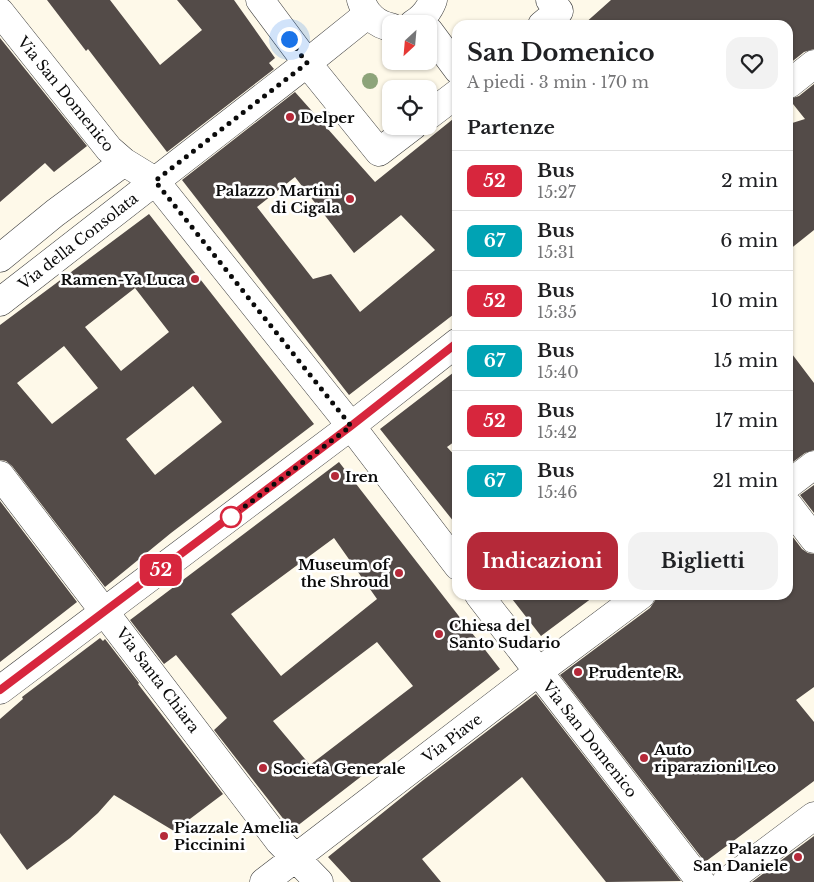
<!DOCTYPE html>
<html lang="it">
<head>
<meta charset="utf-8">
<style>
  :root { --surface:#fff; --page:#f2f2f2; --text:#202124; --muted:#757577; --line:#e0e0e0; --accent:#b52939 }
  body { margin:0; font-family:"Libre Baskerville",serif; background:var(--page); color:var(--text); height:100vh; display:flex; flex-direction:column; font-size:19px; white-space:nowrap }
  * { box-sizing:border-box; margin:0 }
  p { font-size:16px; color:var(--muted) }
  .icon { flex:none; width:28px; height:28px; fill:none; stroke:currentColor; stroke-width:2; stroke-linecap:round; stroke-linejoin:round }
  .map { position:relative; flex:1; overflow:hidden }
  .details { position:absolute; left:452px; top:20px; width:341px; height:580px; display:flex; flex-direction:column; background:var(--surface); border-radius:15px; box-shadow:0 1px 4px #0004 }
  .details>* { flex:none }
  .badge { padding:0 10px; border-radius:8px; font-size:18px; line-height:32px }
  .needle { width:32px; rotate:206deg }
  .tools { position:absolute; left:382px; top:15px; display:grid; gap:10px }
  .tools a { display:grid; place-items:center; width:55px; height:55px; border-radius:10px; background:var(--surface); box-shadow:0 1px 4px #0004; font-size:25px }
  .you { position:absolute; width:25px; height:25px; margin:-12px; border:4px solid #fff; border-radius:50%; background:#1a73e8; box-shadow:0 0 0 8px #1a73e833 }
  .map>.badge { position:absolute; translate:-50% -50%; box-shadow:0 0 0 2px #fff }
  h2 { padding:0 15px; font-size:19px; line-height:45px }
  .round { display:grid; place-items:center; flex:none; width:52px; height:52px; border-radius:15px; background:var(--page) }
  .summary { display:flex; align-items:center; justify-content:space-between; height:85px; padding:0 15px }
  h1 { font-size:24px; font-weight:700; line-height:38px }
  .primary-button { display:flex; gap:10px; margin-top:auto; padding:10px 15px }
  .primary-button a { flex:1; height:58px; border-radius:15px; background:var(--accent); color:#fff; font-size:20px; font-weight:700; line-height:58px; text-align:center }
  .primary-button a+a { background:var(--page); color:var(--text) }
  ul { padding:0; list-style:none }
  li { display:flex; align-items:center; gap:15px; height:60px; padding:0 15px; border-top:1px solid var(--line) }
  li div { flex:1 }
  li b { display:block; font-size:19px }
  li em { font-style:normal }
  li .badge { min-width:55px; font-weight:700; text-align:center }
  .map>svg:first-child { display:block }
</style>
</head>
<body>
<div class="map">
<svg width="814" height="882" viewBox="0 0 814 882">
  <rect width="100%" height="100%" fill="#fef9e9"/>
  <path fill="#534b48" fill-rule="evenodd" d="M47,0H110L160,65L202,30L177,0H234L275,58L269,63L274,69L167,152L88,49L86,51Z
    M611,0H814V49L804,52L789,64V25H583Z
    M0,38L87,146L54,172L45,163L0,202Z
    M814,84V230L789,250V124L805,119L789,99L799,96Z
    M295,92L375,182L458,115V311L349,395L182,180ZM295,177L354,253L401,215L435,250L360,312L331,274L313,279L257,207Z
    M149,214L314,424L171,533L105,587L12,466L6,461L0,460V325ZM135,288L169,332L121,371L85,327ZM64,346L98,388L52,424L17,383ZM193,386L222,422L155,475L126,439Z
    M789,350L814,383V450L805,453L789,465Z
    M458,369V439L447,447L458,459V527L380,429Z
    M339,462L500,669L292,830L214,730L227,718L176,655L164,664L130,620ZM334,538L377,599L281,676L231,614ZM377,642L413,686L310,765L273,721Z
    M814,485V513L800,495Z
    M0,501L77,602L0,662Z
    M789,532L802,549L808,553L814,554V687L796,700L814,722V781L705,862L560,675L650,608L656,599L661,595H789Z
    M509,595H596L541,636Z
    M100,638L103,641L105,639L139,683L138,684L223,794L174,831L114,795L98,813L70,838L27,870L0,833V719L23,699L22,697Z
    M536,694L681,881L606,882L522,777L422,859L441,882H351L328,857L422,781Z
    M814,836V882H752Z"/>
  <g fill="none" stroke-linecap="round" stroke-linejoin="round">
    <g stroke="#3e3e3e" stroke-width="29">
      <path id="minor" d="M260,0L307,63L379,152L413,126
        M361,0C365,14 377,25 391,27
        M0,12L109,149L124,162L155,181L351,426L458,566
        M413,24C423,18 429,11 433,0
        M542,25L559,11L550,0
        M429,31L458,70
        M789,84L814,64
        M429,115L458,93
        M0,258L55,213L124,162
        M0,302L307,63L368,14
        M0,475L279,841L319,882
        M789,484L814,465
        M789,506L814,539
        M479,595L701,882
        M0,690L351,426L458,342
        M264,882L538,672L641,595
        M726,882L814,816"/>
    </g>
    <use href="#minor" stroke="#fff" stroke-width="28"/>
  </g>
  <circle fill="#8da47a" cx="370" cy="81" r="8"/>
  <g fill="none" stroke-linecap="round" stroke-linejoin="round">
    <g stroke="#fff" stroke-width="11">
      <path id="line" d="M0,690L351,426L458,342"/>
    </g>
    <use href="#line" stroke="#d7263d" stroke-width="8"/>
    <path stroke="#0b0b0b" stroke-width="5" stroke-dasharray="0 9" d="M231,517L351,426L155,181L307,63L289,39"/>
  </g>
  <g fill="#b52939" stroke="#fff" stroke-width="2">
    <circle cx="290" cy="117" r="5"/>
    <circle cx="350" cy="199" r="5"/>
    <circle cx="195" cy="279" r="5"/>
    <circle cx="335" cy="476" r="5"/>
    <circle cx="399" cy="573" r="5"/>
    <circle cx="439" cy="634" r="5"/>
    <circle cx="578" cy="672" r="5"/>
    <circle cx="644" cy="758" r="5"/>
    <circle cx="263" cy="768" r="5"/>
    <circle cx="164" cy="836" r="5"/>
    <circle cx="798" cy="857" r="5"/>
  </g>
  <circle fill="#fff" stroke="#d7263d" stroke-width="2.5" cx="231" cy="517" r="10"/>
  <g text-anchor="middle" dominant-baseline="central" stroke-width="5" stroke-linejoin="round" paint-order="stroke">
    <g font-size="15" fill="#0b0b0b" stroke="#fff">
      <text transform="translate(66 94) rotate(51)">Via San Domenico</text>
      <text transform="translate(78 241) rotate(-38)">Via della Consolata</text>
      <text transform="translate(158 680) rotate(53)">Via Santa Chiara</text>
      <text transform="translate(452 738) rotate(-37)">Via Piave</text>
      <text transform="translate(590 739) rotate(52)">Via San Domenico</text>
    </g>
    <g font-size="15" font-weight="bold" fill="#0b0b0b" stroke="#fff" text-anchor="start">
      <text x="300" y="117">Delper</text>
      <text x="340" y="190" text-anchor="end">Palazzo Martini<tspan x="340" dy="17">di Cigala</tspan></text>
      <text x="185" y="279" text-anchor="end">Ramen-Ya Luca</text>
      <text x="345" y="476">Iren</text>
      <text x="389" y="564" text-anchor="end">Museum of<tspan x="389" dy="17">the Shroud</tspan></text>
      <text x="449" y="625">Chiesa del<tspan x="449" dy="17">Santo Sudario</tspan></text>
      <text x="588" y="672">Prudente R.</text>
      <text x="654" y="749">Auto<tspan x="654" dy="17">riparazioni Leo</tspan></text>
      <text x="273" y="768">Società Generale</text>
      <text x="174" y="827">Piazzale Amelia<tspan x="174" dy="17">Piccinini</tspan></text>
      <text x="788" y="848" text-anchor="end">Palazzo<tspan x="788" dy="17">San Daniele</tspan></text>
    </g>
  </g>
</svg>
<div class="tools">
<a><svg class="needle" viewBox="-14 -14 28 28"><path d="M0-13l5 13h-10z" fill="#e53935"/><path d="M0 13l5-13h-10z" fill="#757577"/></svg></a>
<a><svg class="icon" aria-label="locate" viewBox="0 0 24 24"><circle cx="12" cy="12" r="6"/><path d="M12 2v4M12 18v4M2 12h4M18 12h4"/></svg></a>
</div>
<div class="you" style="left:289px;top:39px"></div>
<b class="badge" style="left:161px;top:570px;background:#d7263d;color:#fff">52</b>
<section class="details">
<div class="summary"><div><h1>San Domenico</h1><p>A piedi · 3 min · 170 m</p></div><a class="round"><svg class="icon" aria-label="heart" viewBox="0 0 24 24"><path d="M12 20l-8-8c-3-5 5-10 8-4 3-6 11-1 8 4z"/></svg></a></div>
<h2>Partenze</h2>
<ul>
<li><span class="badge" style="background:#d7263d;color:#fff">52</span><div><b>Bus</b><p>15:27</p></div><em>2 min</em></li>
<li><span class="badge" style="background:#00a3b4;color:#fff">67</span><div><b>Bus</b><p>15:31</p></div><em>6 min</em></li>
<li><span class="badge" style="background:#d7263d;color:#fff">52</span><div><b>Bus</b><p>15:35</p></div><em>10 min</em></li>
<li><span class="badge" style="background:#00a3b4;color:#fff">67</span><div><b>Bus</b><p>15:40</p></div><em>15 min</em></li>
<li><span class="badge" style="background:#d7263d;color:#fff">52</span><div><b>Bus</b><p>15:42</p></div><em>17 min</em></li>
<li><span class="badge" style="background:#00a3b4;color:#fff">67</span><div><b>Bus</b><p>15:46</p></div><em>21 min</em></li>
</ul>
<div class="primary-button"><a>Indicazioni</a><a>Biglietti</a></div>
</section>
</div>
</body>
</html>
